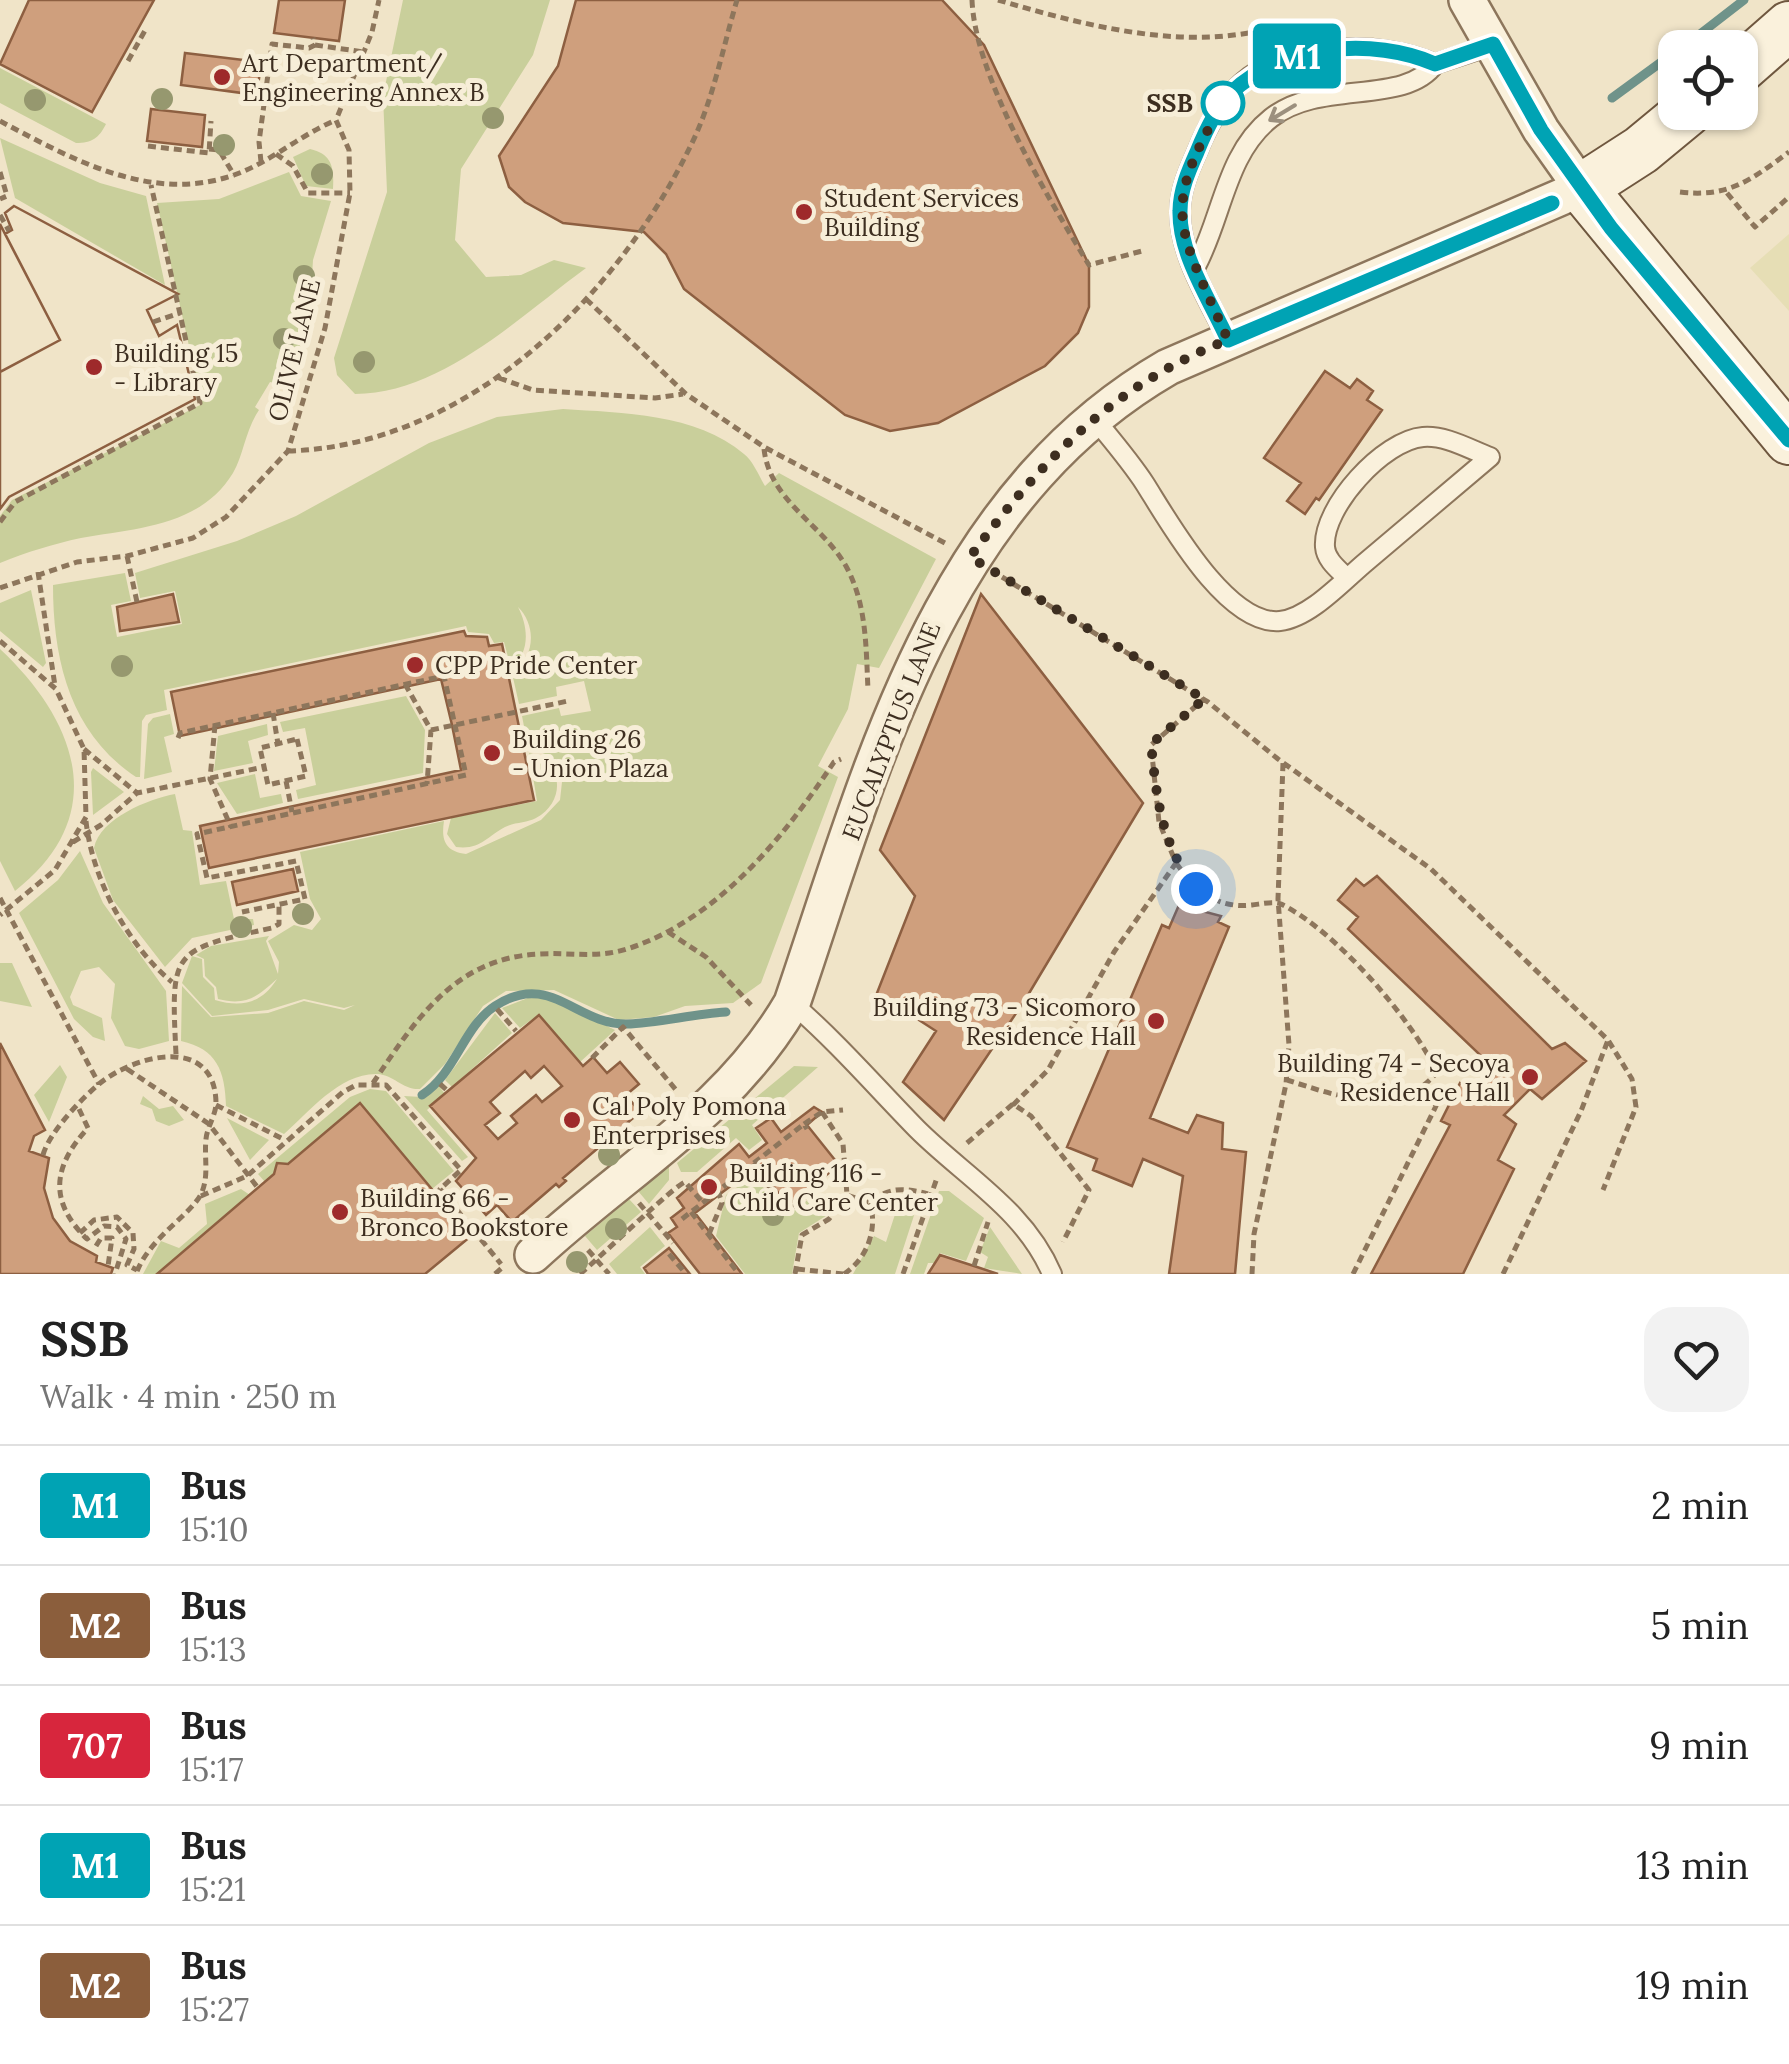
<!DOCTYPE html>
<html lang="en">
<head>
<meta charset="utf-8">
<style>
  :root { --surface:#fff; --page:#f2f2f2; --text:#222; --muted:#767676; --line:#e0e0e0 }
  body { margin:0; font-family:Lora,serif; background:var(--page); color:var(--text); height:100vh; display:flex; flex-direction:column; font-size:38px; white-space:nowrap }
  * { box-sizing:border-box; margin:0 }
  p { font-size:32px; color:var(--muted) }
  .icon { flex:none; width:55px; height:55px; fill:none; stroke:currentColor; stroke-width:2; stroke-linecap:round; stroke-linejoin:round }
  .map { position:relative; height:1274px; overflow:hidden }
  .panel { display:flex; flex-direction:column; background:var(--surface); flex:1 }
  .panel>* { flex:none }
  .badge { padding:0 20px; border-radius:8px; font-size:35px; line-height:65px }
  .tools { position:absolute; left:1658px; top:30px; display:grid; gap:20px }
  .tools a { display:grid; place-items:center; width:100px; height:100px; border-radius:20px; background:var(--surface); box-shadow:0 2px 8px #0004; font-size:50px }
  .you { position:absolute; width:50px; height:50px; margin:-25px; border:8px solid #fff; border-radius:50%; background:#1a73e8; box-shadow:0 0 0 15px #1a73e833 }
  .map>.badge { position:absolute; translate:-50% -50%; box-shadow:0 0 0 5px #fff }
  .round { display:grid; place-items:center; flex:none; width:105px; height:105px; border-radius:30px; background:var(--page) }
  .overview { display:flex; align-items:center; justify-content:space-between; height:170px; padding:0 40px }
  h1 { font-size:48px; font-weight:800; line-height:75px }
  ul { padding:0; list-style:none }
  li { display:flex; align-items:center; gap:30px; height:120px; padding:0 40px; border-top:2px solid var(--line) }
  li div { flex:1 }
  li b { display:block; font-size:38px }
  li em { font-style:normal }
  li .badge { min-width:110px; font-weight:700; text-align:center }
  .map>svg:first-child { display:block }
</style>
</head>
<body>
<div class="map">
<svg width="1789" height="1274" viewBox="0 0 1789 1274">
  <rect width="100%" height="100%" fill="#f0e4c8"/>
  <path fill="#e6deb5" d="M1789,234V311L1750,268Z"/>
  <path fill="#c9cf9b" d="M403,0H550L533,55L461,169L455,240L486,277L521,275L554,260L586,268C519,317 441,394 355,394L337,375L334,358L387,192L383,96Z
    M0,68L106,124C99,138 92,143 76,143L0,103Z
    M0,138L100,183L146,196L165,285L15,198Z
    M310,149C333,154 334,169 333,189L306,186L293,157Z
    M289,172L301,196L331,201L313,260L309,322L300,348L275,383L270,382L255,407L259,410C245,431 244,454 233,473C200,527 136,528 81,538C53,544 27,552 0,563V516L12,500L202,404L157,203L219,199Z
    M563,409C622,413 696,413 744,454C753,461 759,476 765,486L779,473L936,559L879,668L857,664L848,709L818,766L838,777L761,983L733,1003L685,1006L654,1017L619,1020L554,990L506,991L483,1006L445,1064L420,1089C402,1090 395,1075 377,1074C340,1073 309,1112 284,1134L226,1106C225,1071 217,1049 181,1041L182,986L211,1017L268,1013L304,1001L344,1010L355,1005L344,1008L304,999L268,1010L212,1016L182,983L192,956L202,959L203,977L214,988L215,1000C242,1008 262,1003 277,979C257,997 246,1006 218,999L216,987L205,976L204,959L196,955L211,946L269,936L266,941L278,974L279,962L268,941L294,925L312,930L321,919L310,899L300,852L444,821C441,840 445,851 466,854L541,820L560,800L563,773L550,756L528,747L522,716L559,708L561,716L591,711L584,681L556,687L557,696L519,704L512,673C535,657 537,626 518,607C528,626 531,652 511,668L504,642L494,643L489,634L468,632L466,626L164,690L167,710L146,715L142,721L140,777H136C70,733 53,660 53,585L125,573L131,601L111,605L117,637L182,624L175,591L140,598L135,573L237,541L296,516L429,443L497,417Z
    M31,590L46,663L43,667L0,631V603Z
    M0,649C78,722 111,816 15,891L0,861Z
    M406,696L425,730L423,773L298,799L296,790L316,785L305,728L283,732L280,722Z
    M170,714L174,734L164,737L172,772L144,779L148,724L153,718Z
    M267,724L268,735L248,741L253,763L214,771L218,736Z
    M529,753C563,761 567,801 536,818C527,823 515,822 505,827C486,837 481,850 456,847L447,834L451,818L537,801Z
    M93,768L124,792L93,815L91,772Z
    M255,774L260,798L281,794L283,803L237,814L217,783Z
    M175,794L183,830L192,831L200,885L226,881L234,919H253L254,925L192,938L165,967L113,900L94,848C100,818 149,799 175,794Z
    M80,851L103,903L166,991L169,1041L139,1049L125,1046L111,1018L115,984L99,967L81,971L70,997L73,1005L102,1018L105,1041L93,1037L74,1019L19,913L58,880Z
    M0,963H12L32,1007L0,1001Z
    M533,996L555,1000L615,1030L579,1063L538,1015L520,1028L502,1008Z
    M495,1013L512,1033L452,1087L445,1080Z
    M60,1065L67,1077L49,1122L34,1095Z
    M794,1066L818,1067L752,1125L762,1140L749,1150L736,1138L697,1172H681L677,1163Z
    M439,1086L445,1094L427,1110L468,1157L462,1161L404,1096L422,1097Z
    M370,1089L386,1091L454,1171L432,1189L359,1104L265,1182L258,1174L350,1097Z
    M143,1096L159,1109L173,1106L184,1120L169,1126L156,1121L152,1109L140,1104Z
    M227,1118L269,1140L250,1160Z
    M669,1166V1180L649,1204L638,1191Z
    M753,1176L788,1215L814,1195L829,1214L799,1233L792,1274H745L716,1236L726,1195Z
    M241,1189L250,1195L159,1274H143L161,1241L179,1248L207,1224L205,1204Z
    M939,1191H949L984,1218L966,1261L940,1253L934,1263H928L924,1274H910Z
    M902,1193L919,1200L895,1274H853L874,1236L886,1242Z
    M629,1199L641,1212L597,1250L585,1236Z
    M650,1227L665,1246L640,1267L645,1274H617L609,1264Z
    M990,1227L1022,1274L984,1268L988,1257L980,1252Z"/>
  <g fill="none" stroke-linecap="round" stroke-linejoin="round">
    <path stroke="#6f938a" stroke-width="9" d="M1682,48L1744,0
      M1612,98L1675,52
      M422,1095C456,1073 463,1027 495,1006C550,970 575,1024 626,1024C659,1023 692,1014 726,1012"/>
  </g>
  <path fill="#cf9f7d" stroke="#8d5f41" stroke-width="2.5" fill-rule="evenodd" d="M29,0H154L92,112L0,64Z
    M279,0H345L339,41L274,33Z
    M576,0H942L984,45L1089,265V307L1078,333L1045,366L938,423L890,431L845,415L684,289L666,254L644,232L563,223L525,202L509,187L499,156L558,66Z
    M185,53L261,62L257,95L181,85Z
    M151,109L205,115L202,147L147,141Z
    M14,206L178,294L147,310L159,336L177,325L195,399L9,497L0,509V224L5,234L12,230L5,213Z
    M14,206L178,294L147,310L159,336L177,325L195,399L9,497L0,509V372L60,340L5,234L12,230L5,213Z
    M0,224L60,340L0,372Z
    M1325,371L1350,388L1357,379L1373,391L1367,400L1382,410L1319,500L1316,498L1305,514L1287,501L1301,483L1264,458Z
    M173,594L179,622L120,631L117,607Z
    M981,594L1143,803L1025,1000L944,1120L903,1082L936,1031L877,993L915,896L880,850Z
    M464,631L466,636L487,637L489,646L502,644L534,800L209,868L200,826L461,770L452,725L441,679L180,736L171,692Z
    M293,869L298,891L237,905L232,882Z
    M1377,876L1552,1049L1565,1043L1586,1061L1542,1099L1530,1089L1504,1115L1516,1124L1498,1160L1514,1169L1463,1274H1371L1450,1125L1441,1121L1460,1083L1477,1093L1498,1072L1348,929L1358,917L1338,900L1356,879L1364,886Z
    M1179,905L1221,916L1218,922L1229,927L1150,1118L1188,1133L1197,1115L1223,1123L1222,1149L1246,1152L1235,1274H1169L1183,1176L1143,1159L1132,1186L1093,1170L1097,1159L1067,1147L1162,925L1169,928Z
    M539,1015L583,1066L593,1057L607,1073L620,1062L639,1084L626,1095L640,1112L563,1178L566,1181L559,1187L556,1184L512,1222L497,1205L486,1215L456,1181L476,1158L430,1106ZM544,1066L562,1086L542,1102L536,1095L511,1116L517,1123L498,1139L485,1125L500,1113L490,1102L525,1071L531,1078Z
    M0,1043L45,1130L34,1136L29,1151L49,1158L44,1188L53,1218L70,1241L97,1256L96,1262L113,1268L111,1274H0Z
    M360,1103L471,1236L425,1274H157L274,1174L277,1163L288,1164Z
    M814,1107L822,1112L807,1125L839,1165L788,1205L757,1166L695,1213L742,1274H700L668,1233L677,1227L671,1218L684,1208L677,1198L739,1144L749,1157L767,1143L756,1128L771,1118L781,1132Z
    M669,1248L690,1274H648L644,1268Z
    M940,1255L974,1266L998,1274H928Z"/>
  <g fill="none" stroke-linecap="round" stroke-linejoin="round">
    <g stroke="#8d765c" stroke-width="22">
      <path id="lane" d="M1195,268C1222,220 1225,154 1271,118C1320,79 1405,106 1435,64
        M1228,340C1210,301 1179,255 1180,211C1180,190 1189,170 1197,152C1208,124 1225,95 1249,77C1298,42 1382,40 1435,64L1493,45
        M1093,417C1111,439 1130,461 1145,484C1169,522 1227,626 1280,621C1310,618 1344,580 1367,561L1490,457C1469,449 1445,435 1423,437C1384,440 1322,507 1325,547C1326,560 1338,569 1347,578
        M792,1003C837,1042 875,1086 917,1129C964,1176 1025,1210 1052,1274"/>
    </g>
    <g stroke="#8d765c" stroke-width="40">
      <path id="street" d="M533,1255C623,1171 729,1112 792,1003C872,768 938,500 1168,367L1582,188L1541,130L1467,0"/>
    </g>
    <g stroke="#6f573f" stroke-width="52">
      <path id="secondary" d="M1740,69L1789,26
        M1687,112L1641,150L1582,188L1789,440"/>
    </g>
    <path stroke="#8d765c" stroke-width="5" stroke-dasharray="8 5" stroke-linecap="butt" d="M972,0C975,77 1048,198 1089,265L1142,251
      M998,0C1066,20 1140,40 1212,37C1248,35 1283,26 1320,24
      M315,45L364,52
      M128,61L147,27
      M0,121C72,159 151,204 234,175C271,162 300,135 336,120
      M148,146L209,153L211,121
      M209,149L219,150L234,175
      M276,154L293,166L308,193H350
      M261,162L259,142L272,44L309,48L315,45L313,38
      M0,172L7,196L0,199
      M1680,192C1728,198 1751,180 1789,152
      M1727,193L1755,227L1789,197
      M0,215L9,231
      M586,299L686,394L764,447L945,543
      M153,322L180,313
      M499,378L533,390L655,398L683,394
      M764,449C770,502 823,524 847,568C867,606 866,649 868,690
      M288,451C466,446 617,298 691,145C713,101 723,47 737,0
      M0,522L15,502L200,403L151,185
      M127,556L137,602
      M38,572L55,686
      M1002,577L1208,702L1278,759L1431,869L1608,1040L1632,1079L1636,1107L1603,1190
      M0,588L77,562L127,556L193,538L226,517L288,451L325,328L350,193L349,150L336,120L372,32L379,0
      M0,641L56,689L84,749L86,817L55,870L0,915
      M405,684L431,730L427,784
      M273,713L278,744
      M215,725L210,779L231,827
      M431,730L568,701
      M178,738L180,733L444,676L466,775L197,834L207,878L296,861L305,899L242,912
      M297,739L306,776L268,785L260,748Z
      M84,749L137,793
      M286,781L292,812
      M86,821C92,878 127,945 172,982
      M73,842L101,825L137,793L264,767
      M1176,863C1196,890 1216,909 1252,905C1261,904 1274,901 1281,904C1336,931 1411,1018 1437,1072C1399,1120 1334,1095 1287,1080
      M0,898L99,1084
      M668,932L706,957L751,1005
      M497,1009L516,1031
      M176,1054C171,951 170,950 272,928L279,924V905
      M592,1058L623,1027L677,1091
      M127,1069L209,1124L258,1188
      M373,1083C416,1019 455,958 539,954C571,952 598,959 630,948C719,918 784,837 834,762L841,759
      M440,1084L448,1091
      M216,1105L285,1140
      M1013,1105L1048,1070L1114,952L1176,863L1159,822L1151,745L1204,699
      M79,1109L88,1128C53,1166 48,1201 87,1239L104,1226L117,1227L126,1239L115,1274
      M822,1112L843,1144L847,1195L870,1203C889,1186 905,1188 928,1194
      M804,1124L822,1112L843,1110
      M967,1143L1013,1104L1031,1116L1089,1190L1063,1242
      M43,1155C49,1133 80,1100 99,1084C134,1055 215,1034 216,1103C216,1115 207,1127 206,1139C204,1158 209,1174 202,1192C193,1214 149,1237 136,1274
      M752,1164L788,1211L812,1191
      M201,1196L247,1176L343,1092L356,1085H386L461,1170L440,1189L501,1264
      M639,1203L673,1243
      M691,1212L739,1274
      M682,1219L804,1124L807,1129
      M80,1233L94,1220L117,1217L133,1233L134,1249L127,1265L137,1270
      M709,1234L722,1203L718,1191
      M96,1246L101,1238H112L108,1266
      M588,1250L609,1274
      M669,1254L686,1274
      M974,1266L988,1222
      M797,1269L843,1274
      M495,1274L503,1267
      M580,1274C597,1260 675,1185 685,1182L703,1203
      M795,1274L802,1235L829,1219L847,1195
      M844,1274C867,1259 878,1229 870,1203
      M903,1274L937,1178
      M1252,1274L1254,1234L1286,1084L1289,1045L1278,899L1283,763
      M1353,1274L1436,1106L1426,1085
      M1503,1274L1581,1111L1608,1040"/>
    <use href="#lane" stroke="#faf1dc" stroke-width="18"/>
    <use href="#street" stroke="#faf1dc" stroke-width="35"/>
    <use href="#secondary" stroke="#faf1dc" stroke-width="48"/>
  </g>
  <g fill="#96986f">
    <circle cx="162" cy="99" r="11"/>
    <circle cx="35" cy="100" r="11"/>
    <circle cx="493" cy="118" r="11"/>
    <circle cx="224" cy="145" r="11"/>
    <circle cx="322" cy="174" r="11"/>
    <circle cx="304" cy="276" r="11"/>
    <circle cx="284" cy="339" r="11"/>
    <circle cx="364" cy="362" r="11"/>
    <circle cx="122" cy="666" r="11"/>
    <circle cx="303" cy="914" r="11"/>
    <circle cx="241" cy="927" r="11"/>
    <circle cx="609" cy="1155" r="11"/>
    <circle cx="773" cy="1215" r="11"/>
    <circle cx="616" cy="1229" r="11"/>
    <circle cx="577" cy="1262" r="11"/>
  </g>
  <defs><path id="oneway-shaft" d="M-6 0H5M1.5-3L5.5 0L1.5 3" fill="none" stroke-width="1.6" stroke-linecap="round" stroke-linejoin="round" transform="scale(2.5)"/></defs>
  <use stroke="#9c907e" href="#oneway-shaft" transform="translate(1282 113) rotate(149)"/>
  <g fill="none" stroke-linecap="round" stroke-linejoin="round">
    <g stroke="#fff" stroke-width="22">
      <path id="line" d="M1552,203L1228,340C1210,300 1179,255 1180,211C1180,190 1189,170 1197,152C1205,132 1217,107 1232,92C1282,44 1374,37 1435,64L1493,44L1541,130L1611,228L1789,440"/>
    </g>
    <use href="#line" stroke="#00a3b4" stroke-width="15"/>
    <path stroke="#3d2e20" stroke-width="10" stroke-dasharray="0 18" d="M1196,889C1161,844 1157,800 1151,744L1204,699L970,557C1042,460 1113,385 1228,340C1177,224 1158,211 1228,95L1223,103"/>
  </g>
  <g fill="#9e2a2b" stroke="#f7eed8" stroke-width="4">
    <circle cx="222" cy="77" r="10"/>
    <circle cx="804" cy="212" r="10"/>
    <circle cx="94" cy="367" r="10"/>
    <circle cx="415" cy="665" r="10"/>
    <circle cx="492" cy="753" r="10"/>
    <circle cx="1156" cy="1021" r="10"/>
    <circle cx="1530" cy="1077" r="10"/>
    <circle cx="572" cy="1120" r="10"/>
    <circle cx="709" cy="1187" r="10"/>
    <circle cx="340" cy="1212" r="10"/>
  </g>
  <circle fill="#fff" stroke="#00a3b4" stroke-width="5" cx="1223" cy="103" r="20"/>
  <g text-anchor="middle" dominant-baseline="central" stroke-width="10" stroke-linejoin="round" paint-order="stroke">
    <g font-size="25" fill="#3d2e20" stroke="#f7eed8" text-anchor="start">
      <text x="242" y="63">Art Department/<tspan x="242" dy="29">Engineering Annex B</tspan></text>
      <text x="824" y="198">Student Services<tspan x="824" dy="29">Building</tspan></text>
      <text x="114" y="353">Building 15<tspan x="114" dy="29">- Library</tspan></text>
      <text x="435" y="665">CPP Pride Center</text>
      <text x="512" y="739">Building 26<tspan x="512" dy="29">- Union Plaza</tspan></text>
      <text x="1136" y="1007" text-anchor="end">Building 73 - Sicomoro<tspan x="1136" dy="29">Residence Hall</tspan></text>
      <text x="1510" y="1063" text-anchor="end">Building 74 - Secoya<tspan x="1510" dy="29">Residence Hall</tspan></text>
      <text x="592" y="1106">Cal Poly Pomona<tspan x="592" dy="29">Enterprises</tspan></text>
      <text x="729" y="1173">Building 116 -<tspan x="729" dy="29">Child Care Center</tspan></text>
      <text x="360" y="1198">Building 66 -<tspan x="360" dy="29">Bronco Bookstore</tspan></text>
    </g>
    <g font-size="25" font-weight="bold" fill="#3d2e20" stroke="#f7eed8" text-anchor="end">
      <text x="1193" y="103">SSB</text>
    </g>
    <g font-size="25" fill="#3d2e20" stroke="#f7eed8">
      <text transform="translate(294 350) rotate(-76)">OLIVE LANE</text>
      <text transform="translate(891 731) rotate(-69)">EUCALYPTUS LANE</text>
    </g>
  </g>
</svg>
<div class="tools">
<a><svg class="icon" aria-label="locate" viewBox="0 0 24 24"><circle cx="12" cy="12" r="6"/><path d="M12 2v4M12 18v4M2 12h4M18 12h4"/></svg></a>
</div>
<div class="you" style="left:1196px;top:889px"></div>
<b class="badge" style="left:1297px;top:56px;background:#00a3b4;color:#fff">M1</b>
</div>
<section class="panel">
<div class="overview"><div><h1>SSB</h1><p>Walk · 4 min · 250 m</p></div><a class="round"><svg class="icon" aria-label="heart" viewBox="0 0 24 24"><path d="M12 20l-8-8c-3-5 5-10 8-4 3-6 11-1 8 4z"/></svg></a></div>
<ul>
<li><span class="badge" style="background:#00a3b4;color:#fff">M1</span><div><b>Bus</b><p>15:10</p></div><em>2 min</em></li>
<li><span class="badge" style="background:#8b5e3c;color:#fff">M2</span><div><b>Bus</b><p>15:13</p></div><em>5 min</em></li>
<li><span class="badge" style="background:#d7263d;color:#fff">707</span><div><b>Bus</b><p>15:17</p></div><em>9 min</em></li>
<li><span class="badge" style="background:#00a3b4;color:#fff">M1</span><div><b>Bus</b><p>15:21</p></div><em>13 min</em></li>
<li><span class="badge" style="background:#8b5e3c;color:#fff">M2</span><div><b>Bus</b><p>15:27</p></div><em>19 min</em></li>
</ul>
</section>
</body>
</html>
